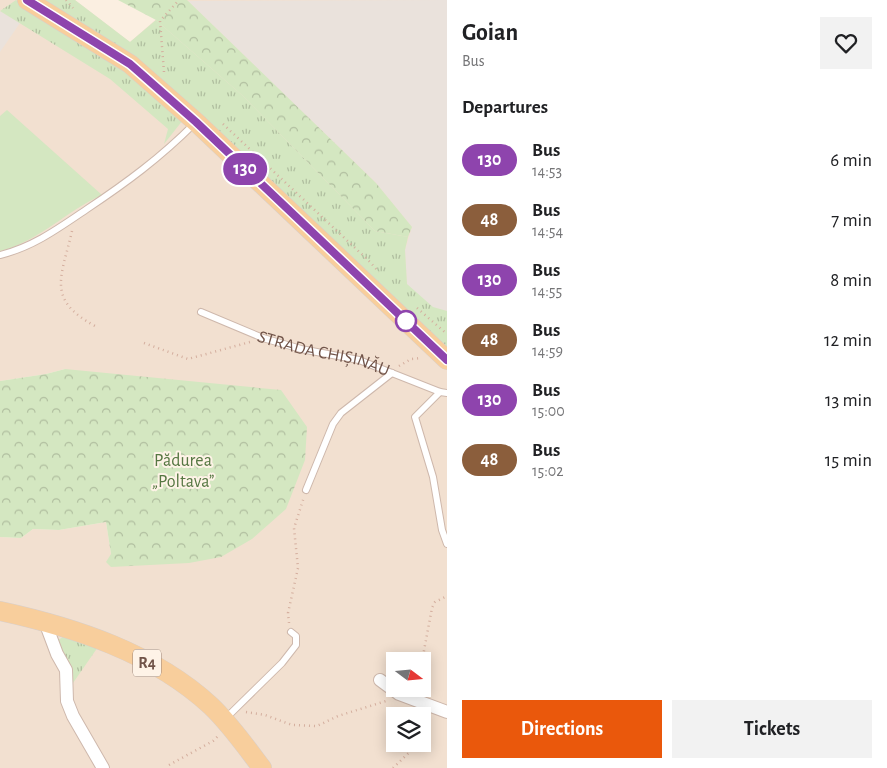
<!DOCTYPE html>
<html lang="en">
<head>
<meta charset="utf-8">
<style>
  :root { --surface:#fff; --page:#f2f2f2; --text:#202124; --muted:#757577; --accent:#ea580c }
  body { margin:0; font-family:"Alegreya Sans",sans-serif; background:var(--page); color:var(--text); height:100vh; display:flex; flex-direction:column; font-size:19px; white-space:nowrap }
  * { box-sizing:border-box; margin:0 }
  p { font-size:16px; color:var(--muted) }
  .icon { flex:none; width:28px; height:28px; fill:none; stroke:currentColor; stroke-width:2; stroke-linecap:round; stroke-linejoin:round }
  .map { position:relative; flex:1; overflow:hidden }
  .drawer { display:flex; flex-direction:column; background:var(--surface); width:440px }
  .drawer>* { flex:none }
  .badge { padding:0 10px; border-radius:16px; font-size:18px; line-height:32px }
  .needle { width:32px; rotate:106deg }
  .controls { position:absolute; left:386px; top:652px; display:grid; gap:10px }
  .controls a { display:grid; place-items:center; width:45px; height:45px; border-radius:0px; background:var(--surface); box-shadow:0 2px 12px #0003; font-size:25px }
  .map>.badge { position:absolute; translate:-50% -50%; box-shadow:0 0 0 2px #fff }
  h2 { padding:0 15px; font-size:19px; line-height:45px }
  .round { display:grid; place-items:center; flex:none; width:52px; height:52px; border-radius:0px; background:var(--page) }
  .summary { display:flex; align-items:center; justify-content:space-between; height:85px; padding:0 15px }
  h1 { font-size:24px; font-weight:700; line-height:38px }
  .button { display:flex; gap:10px; margin-top:auto; padding:10px 15px }
  .button a { flex:1; height:58px; border-radius:0px; background:var(--accent); color:#fff; font-size:20px; font-weight:700; line-height:58px; text-align:center }
  .button a+a { background:var(--page); color:var(--text) }
  ul { padding:0; list-style:none }
  li { display:flex; align-items:center; gap:15px; height:60px; padding:0 15px }
  li div { flex:1 }
  li b { display:block; font-size:19px }
  li em { font-style:normal }
  li .badge { min-width:55px; font-weight:700; text-align:center }
  main { display:flex; flex:1; min-height:0 }
  .map>svg:first-child { display:block }
</style>
</head>
<body>
<main>
<div class="map">
<svg width="447" height="768" viewBox="0 0 447 768">
  <defs>
    <pattern id="grass-tufts" width="24" height="20" patternUnits="userSpaceOnUse" patternTransform="scale(1.25)"><rect width="24" height="20" fill="#d4e7c1"/><path d="M3 7l-1-3M5 7V3M7 7l1-3M15 17l-1-3M17 17v-4M19 17l1-3" fill="none" stroke="#b0be9f"/></pattern>
    <pattern id="forest-crowns" width="20" height="18" patternUnits="userSpaceOnUse" patternTransform="scale(1.25)"><rect width="20" height="18" fill="#d4e7c1"/><path d="M2 6a3 3 0 1 1 6 0M12 15a3 3 0 1 1 6 0" fill="none" stroke="#b0be9f"/></pattern>
  </defs>
  <rect width="100%" height="100%" fill="#fbefe1"/>
  <path fill="#f2e0d0" fill-rule="evenodd" d="M0,0H75L130,42L176,2L174,0H447V768H0V537L21,538L33,529L59,530L106,522L111,554L189,563L65,369L46,374L0,381ZM395,661H422V689H395ZM395,716H422V744H395Z"/>
  <path fill="#eae2dc" d="M447,0V311L433,308L407,285L405,250L412,227L376,183L188,1Z
    M0,11L20,23L0,52Z"/>
  <path fill="url(#grass-tufts)" d="M16,0L129,70L183,120L164,144L168,129L110,79L0,11Z
    M37,0H75L130,42L156,20L243,96L375,231L408,237L405,250L407,284L433,307L447,311V350L200,120Z
    M65,636L98,647L73,683L70,669L56,641Z"/>
  <path fill="url(#forest-crowns)" d="M118,0H187L376,183L412,227L408,237L375,231L243,96L156,20Z
    M65,369L281,390L307,427L305,460L286,509L252,539L221,557L189,563L111,567L106,562L111,554L106,522L59,530L33,529L21,538L0,537V381L46,374Z"/>
  <path fill="#d4e7c1" d="M7,110L102,195C66,211 40,241 0,251V116Z"/>
  <g fill="none" stroke-linecap="round" stroke-linejoin="round">
    <g stroke="#ceb8ac" stroke-width="8">
      <g id="service">
        <path d="M0,255C33,247 59,228 87,209C126,183 160,158 194,124"/>
        <path id="s1" d="M201,312L263,338L301,349L359,360L440,392L447,393"/>
        <path d="M440,392L415,417L433,477L442,530L447,544"/>
        <path d="M306,490L333,424L341,413L392,373"/>
        <path d="M225,719L282,663L296,645V636L291,632"/>
      </g>
    </g>
    <g stroke="#ceb8ac" stroke-width="14">
      <path id="minor" d="M45,622L57,654L66,670L67,701L73,716L103,768
        M380,680L399,694L447,712"/>
    </g>
    <g stroke="#d7cfcc" stroke-width="20">
      <path id="primary" d="M27,0L130,64L196,122L447,360
        M0,611C74,627 154,653 211,706C230,724 246,747 262,768"/>
    </g>
    <path stroke="#d4ae9e" stroke-width="2.5" stroke-dasharray="1 4" stroke-linecap="butt" d="M66,0L73,8
      M164,72L160,21L179,0
      M223,124L369,261L379,272
      M72,231C62,276 45,299 95,326
      M417,308L447,334
      M144,343L188,359L250,342
      M399,366L411,359L421,358
      M289,623L288,613L298,568L294,528L304,497
      M422,661L432,608L435,602L447,596
      M246,712L265,715L292,725L317,726L338,716L386,701
      M422,735L430,720
      M169,765L213,741L219,735
      M393,768L418,744"/>
    <use href="#service" stroke="#fff" stroke-width="6"/>
    <use href="#minor" stroke="#fff" stroke-width="12"/>
    <use href="#primary" stroke="#f8ce9c" stroke-width="19"/>
  </g>
  <g fill="none" stroke-linecap="round" stroke-linejoin="round">
    <g stroke="#fff" stroke-width="11">
      <path id="line" d="M27,0L130,64L196,122L447,360"/>
    </g>
    <use href="#line" stroke="#8e44ad" stroke-width="8"/>
  </g>
  <circle fill="#fff" stroke="#8e44ad" stroke-width="2.5" cx="406" cy="321" r="10"/>
  <g text-anchor="middle" dominant-baseline="central" stroke-width="4" stroke-linejoin="round" paint-order="stroke">
    <rect fill="#fef3e7" stroke="#9b8478" stroke-width="1" x="133" y="649.5" width="28" height="27" rx="4"/>
    <g font-size="16" font-weight="bold" fill="#715449">
      <text x="147" y="663">R4</text>
    </g>
    <g font-size="18" fill="#715449" stroke="#fef3e7">
      <text stroke="none"><textPath href="#s1" startOffset="130">STRADA CHIȘINĂU</textPath></text>
    </g>
    <g font-size="18" fill="#567742" stroke="#fef3e7">
      <text x="183" y="461">Pădurea<tspan x="183" dy="21">„Poltava”</tspan></text>
    </g>
  </g>
</svg>
<div class="controls">
<a><svg class="needle" viewBox="-14 -14 28 28"><path d="M0-13l5 13h-10z" fill="#e53935"/><path d="M0 13l5-13h-10z" fill="#757577"/></svg></a>
<a><svg class="icon" aria-label="layers" viewBox="0 0 24 24"><path d="M12 4l9 5-9 5-9-5zM3 14l9 5 9-5"/></svg></a>
</div>
<b class="badge" style="left:245px;top:169px;background:#8e44ad;color:#fff">130</b>
</div>
<section class="drawer">
<div class="summary"><div><h1>Goian</h1><p>Bus</p></div><a class="round"><svg class="icon" aria-label="heart" viewBox="0 0 24 24"><path d="M12 20l-8-8c-3-5 5-10 8-4 3-6 11-1 8 4z"/></svg></a></div>
<h2>Departures</h2>
<ul>
<li><span class="badge" style="background:#8e44ad;color:#fff">130</span><div><b>Bus</b><p>14:53</p></div><em>6 min</em></li>
<li><span class="badge" style="background:#8b5e3c;color:#fff">48</span><div><b>Bus</b><p>14:54</p></div><em>7 min</em></li>
<li><span class="badge" style="background:#8e44ad;color:#fff">130</span><div><b>Bus</b><p>14:55</p></div><em>8 min</em></li>
<li><span class="badge" style="background:#8b5e3c;color:#fff">48</span><div><b>Bus</b><p>14:59</p></div><em>12 min</em></li>
<li><span class="badge" style="background:#8e44ad;color:#fff">130</span><div><b>Bus</b><p>15:00</p></div><em>13 min</em></li>
<li><span class="badge" style="background:#8b5e3c;color:#fff">48</span><div><b>Bus</b><p>15:02</p></div><em>15 min</em></li>
</ul>
<div class="button"><a>Directions</a><a>Tickets</a></div>
</section>
</main>
</body>
</html>
